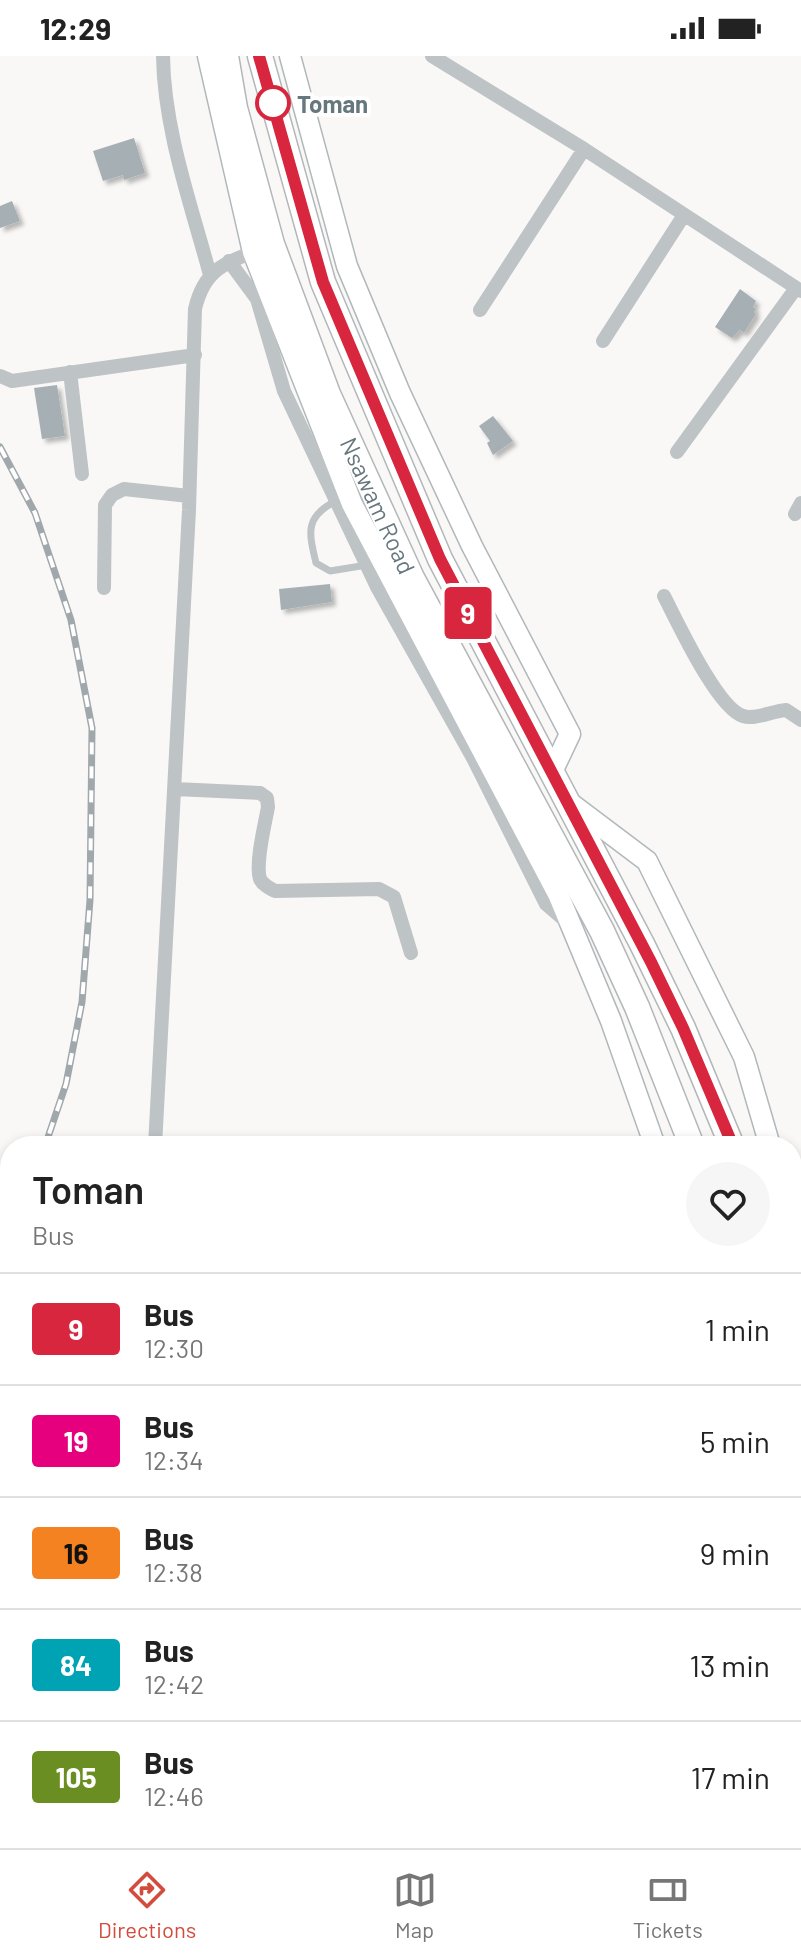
<!DOCTYPE html>
<html lang="en">
<head>
<meta charset="utf-8">
<style>
  :root { --surface:#fff; --page:#f6f6f6; --text:#222; --muted:#767676; --line:#e0e0e0; --accent:#d34b3c }
  body { margin:0; font-family:Barlow,sans-serif; background:var(--page); color:var(--text); height:100vh; display:flex; flex-direction:column; font-size:30px; white-space:nowrap }
  * { box-sizing:border-box; margin:0 }
  p { font-size:26px; color:var(--muted) }
  .icon { flex:none; width:44px; height:44px; fill:none; stroke:currentColor; stroke-width:2; stroke-linecap:round; stroke-linejoin:round }
  .map { position:relative; flex:1; overflow:hidden }
  .drawer { position:absolute; left:0px; top:1080px; width:802px; height:712px; display:flex; flex-direction:column; background:var(--surface); border-radius:32px 32px 0 0; box-shadow:0 4px 12px #0003 }
  .drawer>* { flex:none }
  .badge { padding:0 16px; border-radius:6px; font-size:28px; line-height:52px }
  .map>.badge { position:absolute; translate:-50% -50%; box-shadow:0 0 0 4px #fff }
  .round { display:grid; place-items:center; flex:none; width:84px; height:84px; border-radius:42px; background:var(--page) }
  .summary { display:flex; align-items:center; justify-content:space-between; height:136px; padding:0 32px }
  h1 { font-size:38px; font-weight:600; line-height:60px }
  ul { padding:0; list-style:none }
  li { display:flex; align-items:center; gap:24px; height:112px; padding:0 32px; border-top:2px solid var(--line) }
  li div { flex:1 }
  li b { display:block; font-size:30px }
  li em { font-style:normal }
  li .badge { min-width:88px; font-weight:700; text-align:center }
  .status { display:flex; justify-content:space-between; align-items:center; height:56px; padding:0 40px; background:var(--surface); direction:ltr }
  .status svg { height:22px; fill:currentColor }
  .dock { display:flex; justify-content:space-around; align-items:center; height:112px; border-top:2px solid var(--line); background:var(--surface); font-size:22px; color:var(--muted) }
  .dock a { display:grid; justify-items:center; gap:4px }
  .dock .on { color:var(--accent) }
  .map>svg:first-child { display:block }
</style>
</head>
<body>
<div class="status"><b>12:29</b><svg viewBox="0 0 49 12"><path d="M0 12V9h3v3zM5 12V6h3v6zM10 12V3h3v9zM15 12V0h3v12zM26 1h20v11H26zM47 4h2v5h-2z"/></svg></div>
<div class="map">
<svg width="801" height="1792" viewBox="0 0 801 1792">
  <defs>
    <filter id="shadow"><feDropShadow dx="4" dy="4" stdDeviation="2" flood-color="#0004"/></filter>
  </defs>
  <rect width="100%" height="100%" fill="#f9f8f7"/>
  <path fill="#a6afb3" filter="url(#shadow)" d="M134,82L145,117L124,124L123,119L103,125L93,95Z
    M12,145L20,165L0,172V150Z
    M740,233L756,245L753,251L756,253L754,256L756,258L744,277L740,274L732,282L715,271Z
    M57,329L65,380L42,383L34,332Z
    M493,360L513,385L493,399L487,387L490,385L479,370Z
    M330,528L332,546L281,554L279,533Z"/>
  <g fill="none" stroke-linecap="round" stroke-linejoin="round">
    <g stroke="#b1b8bb" stroke-width="23">
      <path id="secondary" d="M208,0L253,196L352,448L558,838L611,965L655,1090
        M290,0L347,210L400,337L472,490L570,678L552,716
        M570,747L647,805L744,1001L770,1090
        M792,1167L801,1200
        M0,1221L10,1225
        M415,1782L422,1792"/>
    </g>
    <g stroke="#b2b7b9" stroke-width="27">
      <g id="trunk">
        <path id="s1" d="M226,0L235,52L272,188L328,338L412,522L602,875L637,951L692,1090"/>
        <path d="M260,0L323,226L440,503L642,888L683,972L732,1090"/>
        <path d="M792,1289L801,1328"/>
        <path d="M792,1473L801,1526"/>
      </g>
    </g>
    <path stroke="#bec3c6" stroke-width="7" d="M336,445C304,461 309,477 316,507L330,515L367,509
      M305,1792L318,1782"/>
    <path stroke="#bec3c6" stroke-width="14" d="M163,0C164,74 191,148 210,219
      M432,0L584,93L801,235
      M229,205L257,243L284,335L377,531L473,702L546,848L568,867
      M480,254L584,93
      M603,285L684,159
      M70,316L82,418
      M0,320L12,325L195,299
      M677,396L796,232
      M795,458L801,447
      M104,532L105,449L112,439L124,433L189,440
      M664,540C677,565 717,652 743,660C755,664 773,655 786,654L801,664
      M175,733L260,737L267,742L268,751C265,768 255,807 260,823C263,829 269,832 275,835L379,833L394,841L411,897
      M155,1090L189,454L195,253C204,214 224,207 259,194
      M0,1308L10,1276
      M0,1537L9,1527
      M0,1639L10,1655
      M0,1673L10,1676
      M792,1722L801,1713
      M0,1757L4,1766
      M291,1792V1782
      M436,1792L451,1782
      M723,1792L733,1782"/>
    <use href="#secondary" stroke="#fff" stroke-width="20"/>
    <use href="#trunk" stroke="#fff" stroke-width="24"/>
    <g stroke="#a1a8ac" stroke-width="7">
      <path id="rail" d="M0,391L35,457L71,564L92,672L90,844L82,946L66,1028L45,1090
        M0,1225L10,1196"/>
    </g>
    <use href="#rail" stroke="#fff" stroke-width="4" stroke-dasharray="12" stroke-linecap="butt"/>
  </g>
  <g fill="none" stroke-linecap="round" stroke-linejoin="round">
    <g stroke="#fff" stroke-width="18">
      <path id="line" d="M259,0L323,226L440,503L651,906L683,972L733,1090"/>
    </g>
    <use href="#line" stroke="#d7263d" stroke-width="12"/>
  </g>
  <circle fill="#fff" stroke="#d7263d" stroke-width="4" cx="273" cy="47" r="16"/>
  <g text-anchor="middle" dominant-baseline="central" stroke-width="8" stroke-linejoin="round" paint-order="stroke">
    <g font-size="24" font-weight="bold" fill="#66777e" stroke="#fff" text-anchor="start">
      <text x="297" y="47">Toman</text>
    </g>
    <g font-size="24" fill="#66777e" stroke="#fff">
      <text stroke="none"><textPath href="#s1" startOffset="476">Nsawam Road</textPath></text>
    </g>
  </g>
</svg>
<b class="badge" style="left:468px;top:557px;background:#d7263d;color:#fff">9</b>
<section class="drawer">
<div class="summary"><div><h1>Toman</h1><p>Bus</p></div><a class="round"><svg class="icon" aria-label="heart" viewBox="0 0 24 24"><path d="M12 20l-8-8c-3-5 5-10 8-4 3-6 11-1 8 4z"/></svg></a></div>
<ul>
<li><span class="badge" style="background:#d7263d;color:#fff">9</span><div><b>Bus</b><p>12:30</p></div><em>1 min</em></li>
<li><span class="badge" style="background:#e6007e;color:#fff">19</span><div><b>Bus</b><p>12:34</p></div><em>5 min</em></li>
<li><span class="badge" style="background:#f58220;color:#111">16</span><div><b>Bus</b><p>12:38</p></div><em>9 min</em></li>
<li><span class="badge" style="background:#00a3b4;color:#fff">84</span><div><b>Bus</b><p>12:42</p></div><em>13 min</em></li>
<li><span class="badge" style="background:#6b8e23;color:#fff">105</span><div><b>Bus</b><p>12:46</p></div><em>17 min</em></li>
</ul>
</section>
</div>
<nav class="dock">
<a class="on"><svg class="icon" aria-label="directions" viewBox="0 0 24 24"><path d="M12 3l9 9-9 9-9-9zM9 14v-3h6M13 9l2 2-2 2"/></svg>Directions</a>
<a><svg class="icon" aria-label="map" viewBox="0 0 24 24"><path d="M3 6l6-2 6 2 6-2v14l-6 2-6-2-6 2zM9 4v14M15 6v14"/></svg>Map</a>
<a><svg class="icon" aria-label="tickets" viewBox="0 0 24 24"><path d="M3 7h18v10H3zM15 7v10"/></svg>Tickets</a>
</nav>
</body>
</html>
